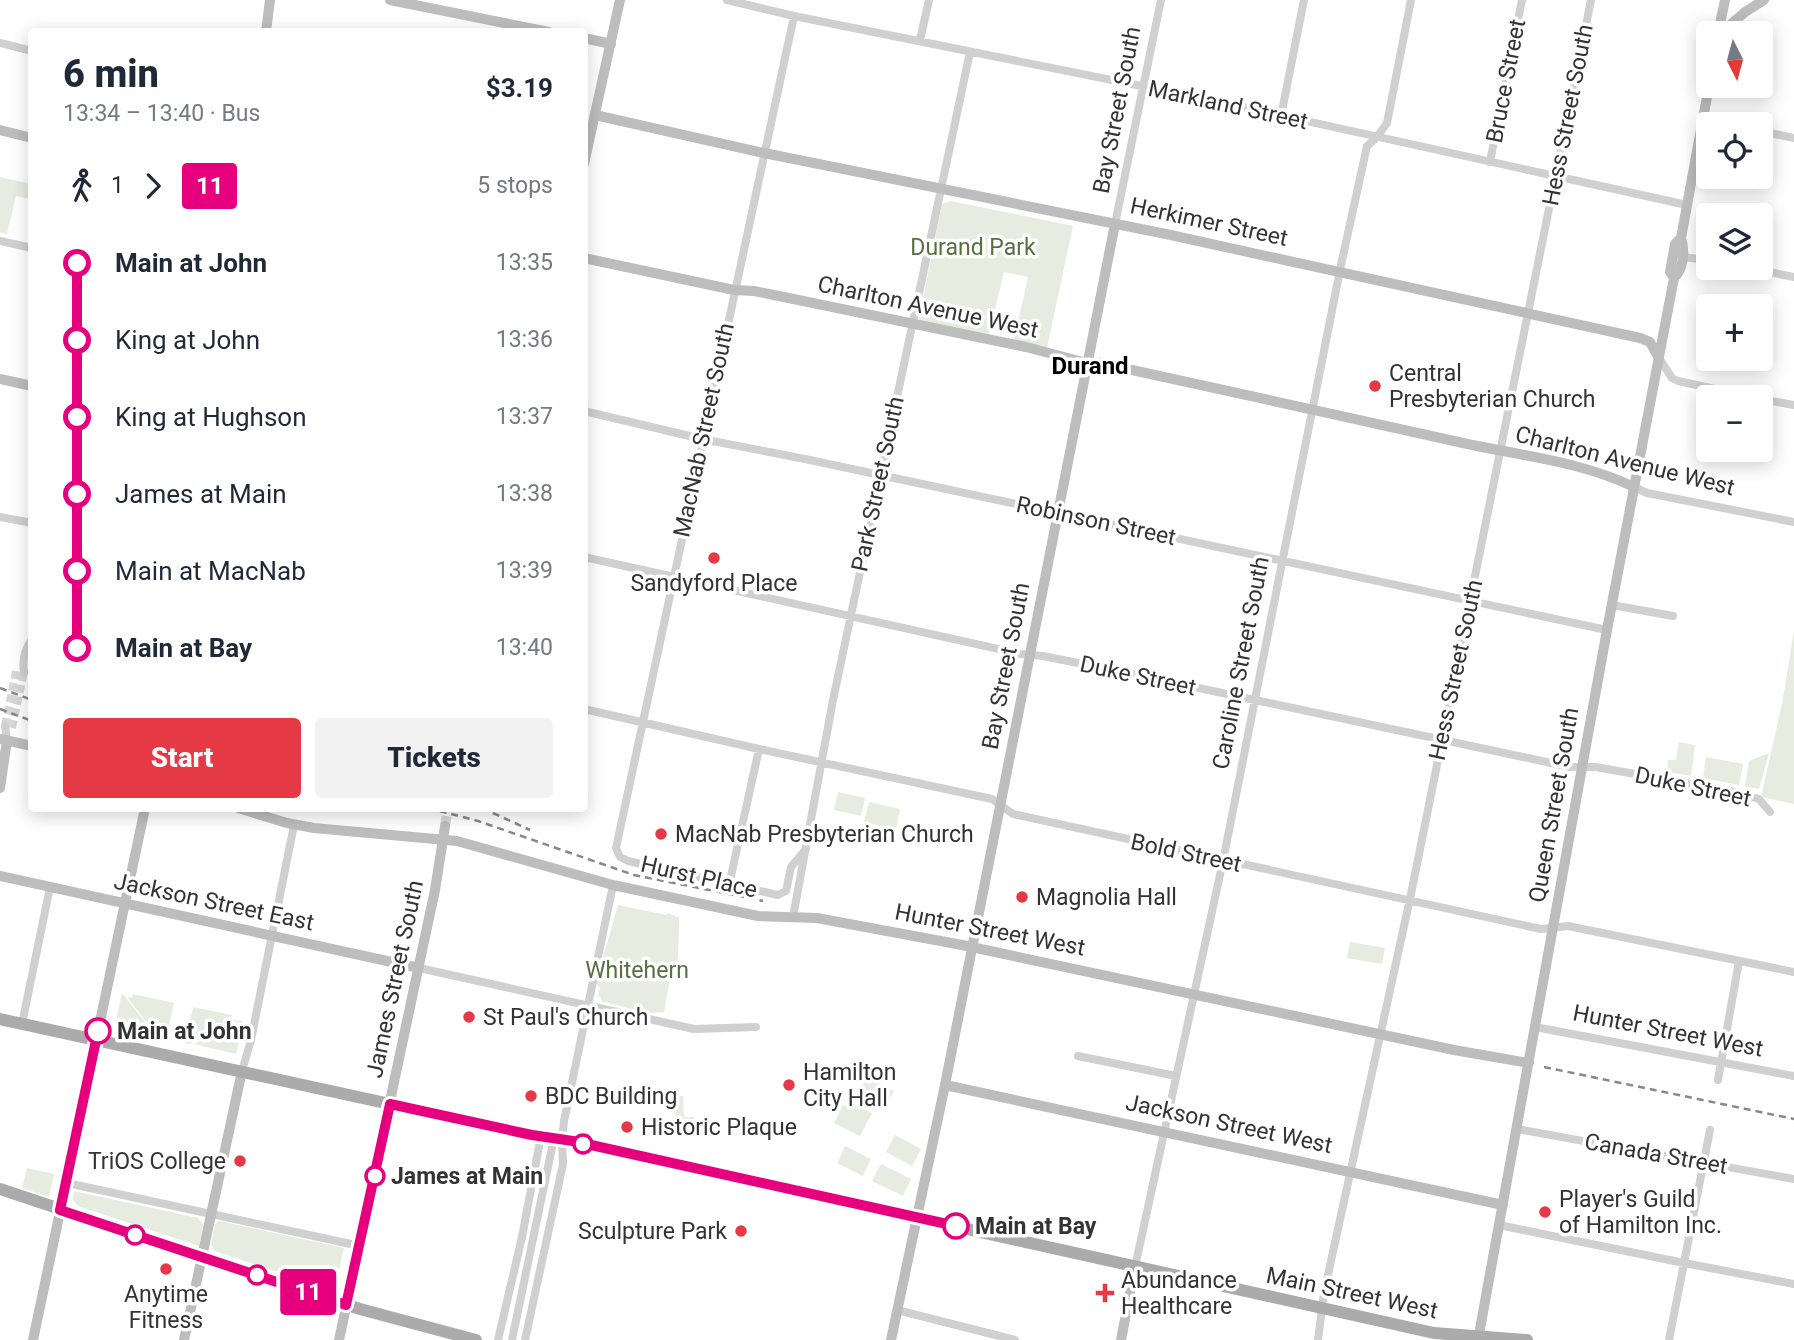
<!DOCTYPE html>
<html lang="en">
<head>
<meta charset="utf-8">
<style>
  :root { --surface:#fff; --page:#f2f2f3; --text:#1f2937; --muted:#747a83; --accent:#e63946 }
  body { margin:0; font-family:Roboto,sans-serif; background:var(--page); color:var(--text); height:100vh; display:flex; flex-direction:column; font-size:26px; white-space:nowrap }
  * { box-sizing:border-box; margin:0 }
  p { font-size:23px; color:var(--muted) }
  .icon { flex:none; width:38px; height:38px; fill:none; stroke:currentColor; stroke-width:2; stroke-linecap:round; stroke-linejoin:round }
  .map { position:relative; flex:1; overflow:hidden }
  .side { position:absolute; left:28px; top:28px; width:560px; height:784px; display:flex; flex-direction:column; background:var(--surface); border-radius:7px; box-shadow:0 4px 18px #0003 }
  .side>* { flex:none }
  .badge { padding:0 14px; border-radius:5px; font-size:24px; line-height:46px }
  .needle { width:46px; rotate:174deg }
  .controls { position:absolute; left:1696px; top:21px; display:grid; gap:14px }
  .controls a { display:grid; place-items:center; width:77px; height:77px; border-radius:7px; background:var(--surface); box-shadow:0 4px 18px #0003; font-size:35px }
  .map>.badge { position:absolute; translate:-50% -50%; box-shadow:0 0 0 4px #fff }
  .legs { display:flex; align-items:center; gap:10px; height:77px; padding:0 35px; font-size:23px }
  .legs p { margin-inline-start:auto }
  .summary { display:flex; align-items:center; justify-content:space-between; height:119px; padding:0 35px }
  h1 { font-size:38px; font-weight:800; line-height:52px }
  .cta { display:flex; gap:14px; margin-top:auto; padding:14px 35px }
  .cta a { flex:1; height:80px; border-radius:7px; background:var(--accent); color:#fff; font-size:28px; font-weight:800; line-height:80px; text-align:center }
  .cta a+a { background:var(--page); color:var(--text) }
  ul { padding:0 35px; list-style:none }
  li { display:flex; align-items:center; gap:24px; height:77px; font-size:26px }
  li i { display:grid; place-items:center; width:10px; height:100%; margin:0 9px; background:currentColor }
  li i::after { content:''; width:18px; height:18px; margin:-9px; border:5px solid; border-radius:50%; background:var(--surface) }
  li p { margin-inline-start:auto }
  li:first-child i { background:linear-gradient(#0000 50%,currentColor 0) }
  li:last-child i { background:linear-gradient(currentColor 50%,#0000 0) }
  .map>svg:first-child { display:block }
</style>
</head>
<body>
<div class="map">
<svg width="1794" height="1340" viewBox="0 0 1794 1340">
  <rect width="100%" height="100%" fill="#fff"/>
  <path fill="#e6ecdf" d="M0,177L31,184V199L16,196L7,234L0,232Z
    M951,201L1073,226L1047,348L1014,340L1028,277L1004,272L989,334L925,324L919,319L942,204Z
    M1794,631V804L1761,797L1782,704Z
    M1679,742L1695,745L1691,776L1668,772V760H1676Z
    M1769,753L1759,789L1745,786L1749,761Z
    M1706,757L1743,764L1739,785L1703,778Z
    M838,792L865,798L861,816L834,810Z
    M869,802L900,809L896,830L864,822Z
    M618,905L666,915L669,913L679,918L678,958L670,978L664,1012L647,1013L601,1001V997L598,996L600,988L596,984L597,970L602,961Z
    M1350,942L1385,948L1382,964L1347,958Z
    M122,993L156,1036L120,1026L117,1016Z
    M133,994L174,1003L166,1039L158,1037L127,997L132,998Z
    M193,1007L232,1015L231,1019L237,1020L190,1044L185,1043Z
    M240,1020L244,1023L236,1054L194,1044Z
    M867,1077L894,1091L885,1108L858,1094Z
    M679,1096H683L684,1117H694L696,1136L673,1137L672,1131Z
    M850,1102L872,1113L860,1136L834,1123L843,1105L846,1106Z
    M895,1135L921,1149L912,1166L886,1152Z
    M845,1146L871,1159L863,1176L837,1163Z
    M881,1164L911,1179L903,1196L872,1181Z
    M27,1168L54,1174L49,1197L22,1188Z
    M74,1191L198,1218L203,1225L199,1246L78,1206L73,1200Z
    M219,1221L344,1248L334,1291L215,1251L211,1244L215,1224Z"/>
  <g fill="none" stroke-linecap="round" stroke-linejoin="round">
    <path stroke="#d6d6d6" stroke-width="8" stroke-dasharray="8 4" stroke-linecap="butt" d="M5,726L16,671
      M12,728L24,672"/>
    <path stroke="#d6d6d6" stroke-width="10" stroke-dasharray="10 5" stroke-linecap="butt" d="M445,826L448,808"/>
    <path stroke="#d0d0d0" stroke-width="8" d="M727,0L794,16L1211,100L1687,205
      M794,16L616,848L620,857L628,861L778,895L786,891L791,867L806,849
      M920,40L929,0
      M0,43L32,51
      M1281,116L1304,0
      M1703,120L1724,124
      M1760,131L1794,138
      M1490,162L1522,0
      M1115,224L1161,0
      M0,241L32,248
      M1682,257L1708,260
      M1749,268L1794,277
      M1659,358L1672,378L1678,381L1752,397
      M1760,399L1794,405
      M584,411L702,439L805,459L1607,630
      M1634,487L1647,493L1794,522
      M0,517L32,523
      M584,557L1021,654L1043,656L1133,674L1570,767H1596L1735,792L1759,799L1770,812
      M1612,605L1673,616
      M24,672C22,660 24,650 32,639
      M584,709L759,749L992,799L1013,814L1541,929L1568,926L1794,972
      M5,726L7,740
      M729,885L759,749
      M793,917L833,700L970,52
      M419,968L694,1029L756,1027
      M22,1024L50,887
      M1535,1027L1794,1076
      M1078,1056L1176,1076
      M242,1071L251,1040L294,825
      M1718,1080L1739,961
      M1517,1129L1794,1179
      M67,1183L360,1246
      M1499,1225L1684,1263L1794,1284
      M1135,1267L1223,861L1341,265L1367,146L1377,137L1387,123L1411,0
      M897,1310L1015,1340
      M498,1340L522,1237L541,1136
      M512,1340L554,1138
      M525,1340L563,1164L562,1140L564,1121L613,885
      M1318,1340L1324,1293L1411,894L1591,0
      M1669,1340L1710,1130"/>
    <path stroke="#bdbdbd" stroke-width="10" d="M390,0L549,32
      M266,32L270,0
      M1718,33L1725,0
      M1721,33L1745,12L1764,0
      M584,38L611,44
      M595,115L764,153L1166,234L1640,338L1650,342L1659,358
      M0,130L32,138
      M584,164L620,0
      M584,258L734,290L754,291L779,296L1026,347L1083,362L1100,363C1218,388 1336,415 1454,441C1514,455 1578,460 1634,487
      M1674,278L1670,272L1675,244L1681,238
      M0,379L32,386
      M0,739L32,746
      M0,788L7,740
      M238,808L287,823L314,828L457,841L613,885L758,916L817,918L962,945L1454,1050L1529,1063
      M0,876L419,968
      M945,1085L1503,1205
      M33,1340L145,808
      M184,1340L242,1071
      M339,1340L435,890L445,826
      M891,1340L945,1085L1115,224
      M1121,1340L1135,1267
      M1478,1340L1607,630L1674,278C1684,269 1685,250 1681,238L1709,86"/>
    <path stroke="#ababab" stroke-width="12" d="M0,1019L532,1135L573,1141L1434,1333L1527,1340
      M0,1189L360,1309L476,1340"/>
    <path stroke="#888" stroke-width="2.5" stroke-dasharray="7 5" stroke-linecap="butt" d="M0,688L32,700
      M0,709L32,721
      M428,808L478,821L634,875L744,897
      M482,808L530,830
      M736,895L763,901
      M1544,1067L1794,1119"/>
  </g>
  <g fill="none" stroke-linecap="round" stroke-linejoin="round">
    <g stroke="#fff" stroke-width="16">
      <path id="line-1" d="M98,1031L60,1210L346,1305L390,1104L532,1135L573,1141L956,1226"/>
    </g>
    <use href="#line-1" stroke="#e6007e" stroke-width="10"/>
  </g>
  <g fill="#e63946" stroke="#fff" stroke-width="2.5">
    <circle cx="1375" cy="386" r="7"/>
    <circle cx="714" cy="558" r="7"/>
    <circle cx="661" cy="834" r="7"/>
    <circle cx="1022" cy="897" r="7"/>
    <circle cx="469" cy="1017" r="7"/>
    <circle cx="789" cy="1085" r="7"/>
    <circle cx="531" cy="1096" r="7"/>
    <circle cx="627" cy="1127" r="7"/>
    <circle cx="240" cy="1161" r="7"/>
    <circle cx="1545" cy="1212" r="7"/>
    <circle cx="741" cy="1231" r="7"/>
    <circle cx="166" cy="1269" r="7"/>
    <path d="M1101.5 1282.5h7v7h7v7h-7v7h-7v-7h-7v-7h7z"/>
  </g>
  <g fill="#fff" stroke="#e6007e" stroke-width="3.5">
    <circle cx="98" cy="1031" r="12"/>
    <circle cx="583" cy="1144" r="9"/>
    <circle cx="375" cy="1176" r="9"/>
    <circle cx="956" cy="1226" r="12"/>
    <circle cx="135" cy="1235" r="9"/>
    <circle cx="257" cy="1275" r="9"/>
  </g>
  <g text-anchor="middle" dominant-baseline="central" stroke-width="7" stroke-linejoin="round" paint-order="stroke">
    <g font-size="23" fill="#333" stroke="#fff">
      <text transform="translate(1506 81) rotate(-79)">Bruce Street</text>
      <text transform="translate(1228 105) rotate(12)">Markland Street</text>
      <text transform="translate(1117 110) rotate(-79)">Bay Street South</text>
      <text transform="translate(1568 115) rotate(-79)">Hess Street South</text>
      <text transform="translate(1209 222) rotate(12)">Herkimer Street</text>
      <text transform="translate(928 307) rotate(12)">Charlton Avenue West</text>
      <text transform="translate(704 430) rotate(-78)">MacNab Street South</text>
      <text transform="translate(1625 461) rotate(14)">Charlton Avenue West</text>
      <text transform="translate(878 484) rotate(-78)">Park Street South</text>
      <text transform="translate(1096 521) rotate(12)">Robinson Street</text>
      <text transform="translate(1241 663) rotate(-79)">Caroline Street South</text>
      <text transform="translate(1006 666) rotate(-79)">Bay Street South</text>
      <text transform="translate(1456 670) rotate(-78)">Hess Street South</text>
      <text transform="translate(1138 676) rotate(12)">Duke Street</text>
      <text transform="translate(1693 787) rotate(12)">Duke Street</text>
      <text transform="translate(1554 805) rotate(-80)">Queen Street South</text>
      <text transform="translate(1186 853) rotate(12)">Bold Street</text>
      <text transform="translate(699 877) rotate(13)">Hurst Place</text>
      <text transform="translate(214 902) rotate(12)">Jackson Street East</text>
      <text transform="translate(990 930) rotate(11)">Hunter Street West</text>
      <text transform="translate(395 979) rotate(-78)">James Street South</text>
      <text transform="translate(1668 1031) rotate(11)">Hunter Street West</text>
      <text transform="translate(1229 1124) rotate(12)">Jackson Street West</text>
      <text transform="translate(1656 1154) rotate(10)">Canada Street</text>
      <text transform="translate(1352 1293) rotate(12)">Main Street West</text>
    </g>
    <g font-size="23" fill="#56703f" stroke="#fff">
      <text x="973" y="247">Durand Park</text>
      <text x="637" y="970">Whitehern</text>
    </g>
    <g font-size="23" fill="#333" stroke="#fff" text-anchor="start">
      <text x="1389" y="373">Central<tspan x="1389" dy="26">Presbyterian Church</tspan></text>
      <text x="714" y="583" text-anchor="middle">Sandyford Place</text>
      <text x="675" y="834">MacNab Presbyterian Church</text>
      <text x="1036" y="897">Magnolia Hall</text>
      <text x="483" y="1017">St Paul's Church</text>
      <text x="803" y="1072">Hamilton<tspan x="803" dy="26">City Hall</tspan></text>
      <text x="545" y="1096">BDC Building</text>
      <text x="641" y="1127">Historic Plaque</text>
      <text x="226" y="1161" text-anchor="end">TriOS College</text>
      <text x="1559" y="1199">Player's Guild<tspan x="1559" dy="26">of Hamilton Inc.</tspan></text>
      <text x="727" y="1231" text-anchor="end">Sculpture Park</text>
      <text x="1121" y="1280">Abundance<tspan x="1121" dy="26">Healthcare</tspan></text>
      <text x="166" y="1294" text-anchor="middle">Anytime<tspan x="166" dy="26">Fitness</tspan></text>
    </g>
    <g font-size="23" font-weight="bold" fill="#333" stroke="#fff" text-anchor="start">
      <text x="117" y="1031">Main at John</text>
      <text x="391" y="1176">James at Main</text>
      <text x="975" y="1226">Main at Bay</text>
    </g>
    <g font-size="24" font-weight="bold" fill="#000" stroke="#fff">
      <text x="1090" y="366">Durand</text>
    </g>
  </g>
</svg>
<div class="controls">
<a><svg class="needle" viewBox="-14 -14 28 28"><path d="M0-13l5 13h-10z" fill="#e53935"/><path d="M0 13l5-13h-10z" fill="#747a83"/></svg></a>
<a><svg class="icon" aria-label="locate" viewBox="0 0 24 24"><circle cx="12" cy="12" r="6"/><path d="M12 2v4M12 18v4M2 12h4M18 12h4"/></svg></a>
<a><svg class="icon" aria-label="layers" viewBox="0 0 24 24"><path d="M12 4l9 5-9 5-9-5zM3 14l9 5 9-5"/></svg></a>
<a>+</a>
<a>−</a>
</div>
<b class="badge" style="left:308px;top:1292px;background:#e6007e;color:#fff">11</b>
<section class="side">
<div class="summary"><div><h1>6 min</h1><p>13:34 – 13:40 · Bus</p></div><b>$3.19</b></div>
<div class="legs"><svg class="icon" aria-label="walk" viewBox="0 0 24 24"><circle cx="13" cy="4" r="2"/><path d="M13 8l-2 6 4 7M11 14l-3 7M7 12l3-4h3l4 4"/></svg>1<svg class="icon" aria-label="forward" viewBox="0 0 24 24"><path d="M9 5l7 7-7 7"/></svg><b class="badge" style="background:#e6007e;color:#fff">11</b><p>5 stops</p></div>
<ul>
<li><i style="color:#e6007e"></i><b>Main at John</b><p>13:35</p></li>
<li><i style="color:#e6007e"></i><span>King at John</span><p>13:36</p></li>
<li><i style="color:#e6007e"></i><span>King at Hughson</span><p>13:37</p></li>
<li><i style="color:#e6007e"></i><span>James at Main</span><p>13:38</p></li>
<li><i style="color:#e6007e"></i><span>Main at MacNab</span><p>13:39</p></li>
<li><i style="color:#e6007e"></i><b>Main at Bay</b><p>13:40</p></li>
</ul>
<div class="cta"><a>Start</a><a>Tickets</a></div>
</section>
</div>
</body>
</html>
